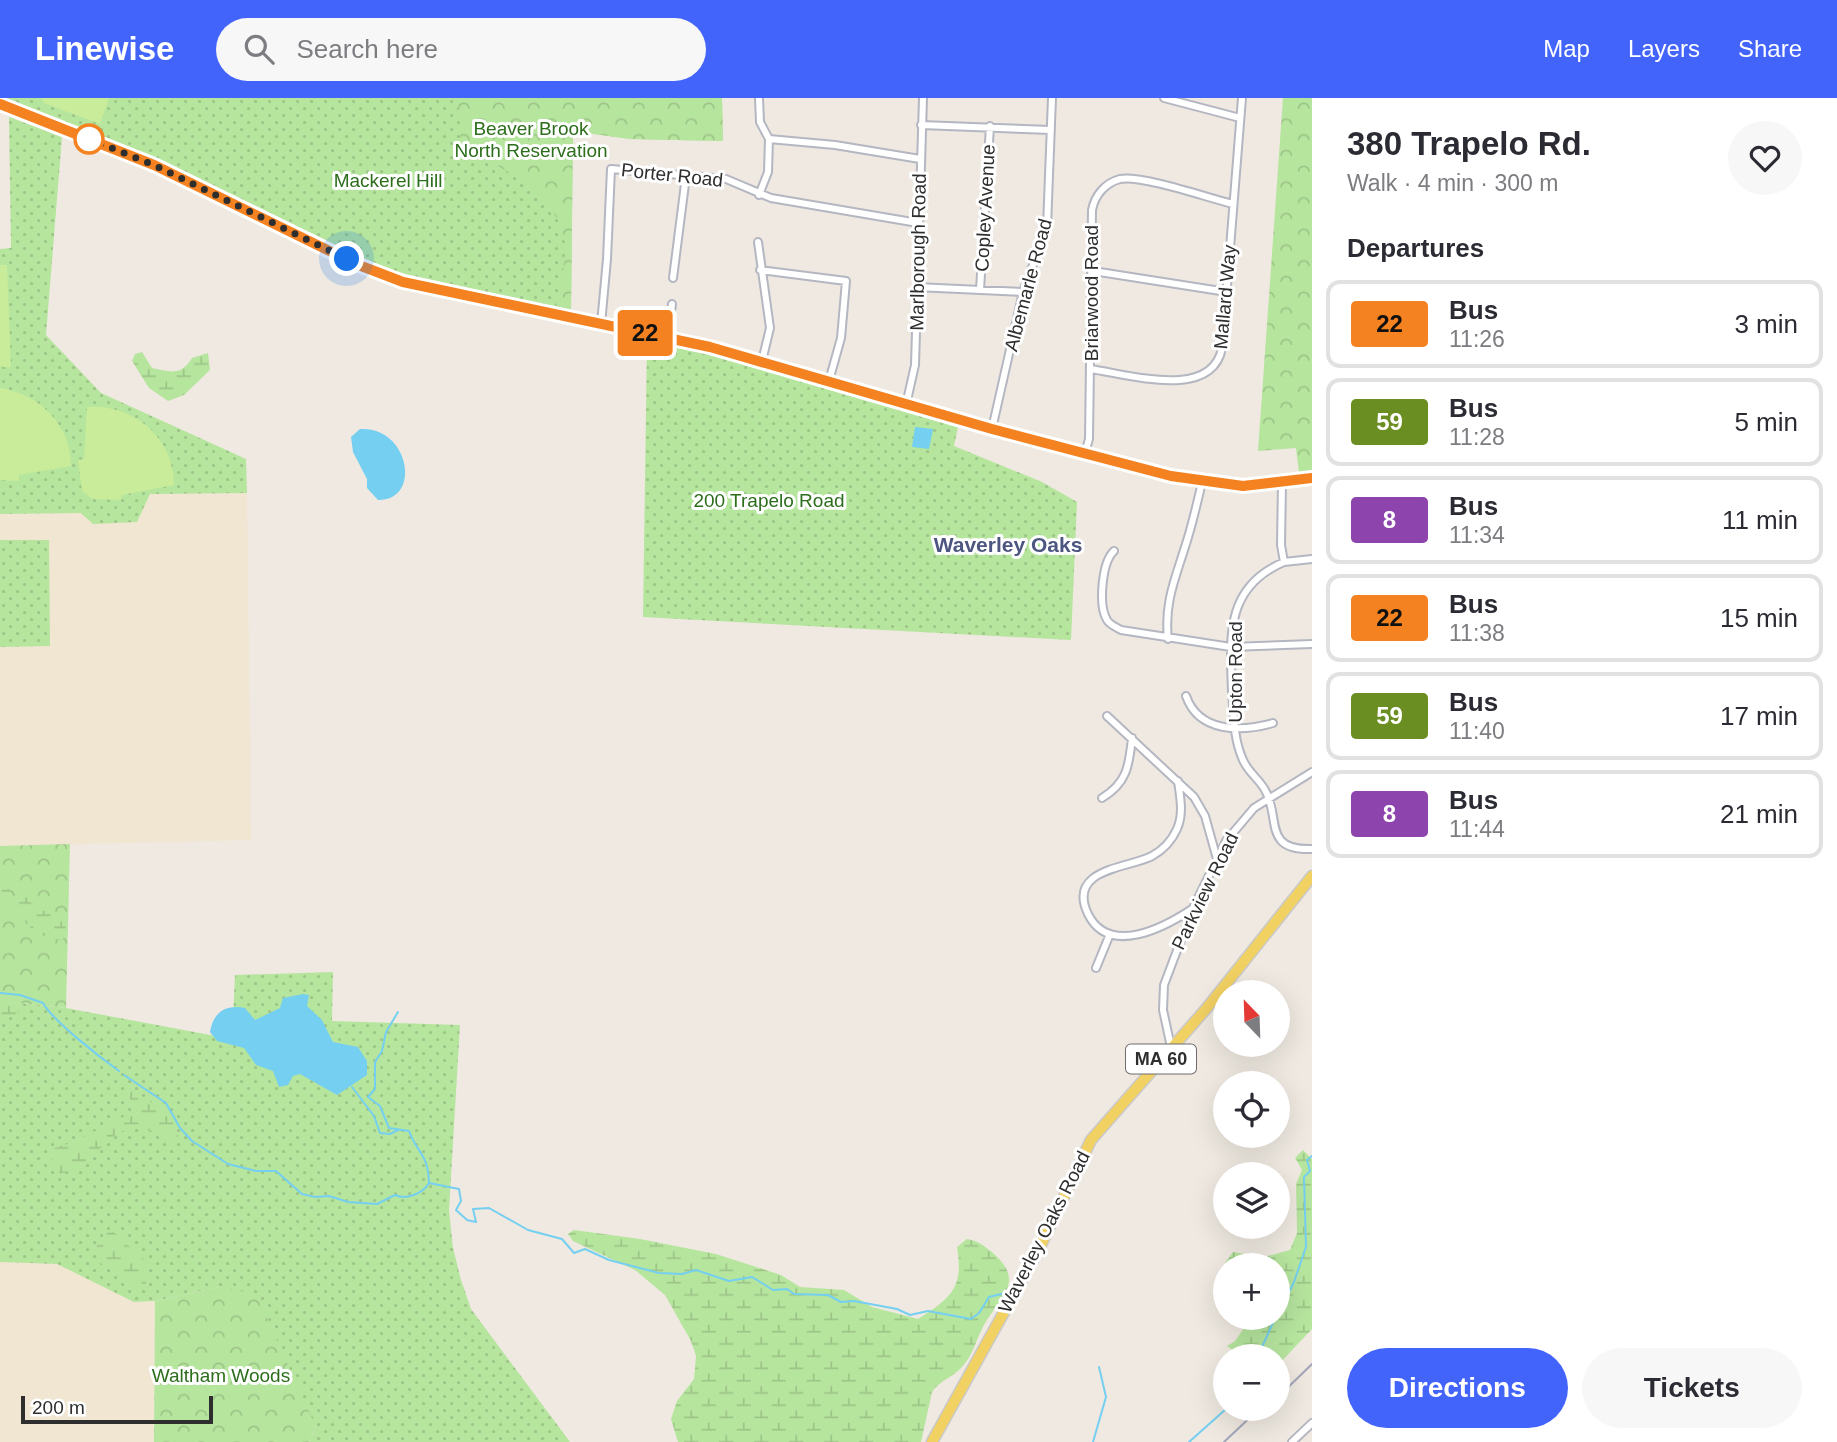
<!DOCTYPE html>
<html lang="en">
<head>
<meta charset="utf-8">
<style>
  :root { --surface:#fff; --page:#f7f7f7; --text:#2b2b33; --muted:#7c7c81; --line:#e1e1e2; --accent:#4264fb }
  body { margin:0; font-family:Arial,sans-serif; background:var(--page); color:var(--text); height:100vh; display:flex; flex-direction:column; font-size:26px; white-space:nowrap }
  * { box-sizing:border-box; margin:0 }
  p { font-size:23px; color:var(--muted) }
  .icon { flex:none; width:38px; height:38px; fill:none; stroke:currentColor; stroke-width:2; stroke-linecap:round; stroke-linejoin:round }
  .map { position:relative; flex:1; overflow:hidden }
  .sheet { display:flex; flex-direction:column; background:var(--surface); width:525px }
  .sheet>* { flex:none }
  .badge { padding:0 14px; border-radius:5px; font-size:24px; line-height:46px }
  .needle { width:46px; rotate:337deg }
  .tools { position:absolute; left:1213px; top:882px; display:grid; gap:14px }
  .tools a { display:grid; place-items:center; width:77px; height:77px; border-radius:50%; background:var(--surface); box-shadow:0 7px 28px #0002; font-size:35px }
  .scale { position:absolute; left:21px; bottom:18px; width:192px; box-sizing:border-box; padding-left:7px; border:4px solid #2e2e2e; border-top:0; font-size:19px; line-height:24px; white-space:nowrap; color:#2e2e2e; -webkit-text-stroke:5px #fff; paint-order:stroke }
  .you { position:absolute; width:35px; height:35px; margin:-18px; border:5px solid #fff; border-radius:50%; background:#1a73e8; box-shadow:0 0 0 10px #1a73e833 }
  .map>.badge { position:absolute; translate:-50% -50%; box-shadow:0 0 0 4px #fff }
  h2 { padding:0 35px; font-size:26px; line-height:63px }
  .round { display:grid; place-items:center; flex:none; width:74px; height:74px; border-radius:37px; background:var(--page) }
  .summary { display:flex; align-items:center; justify-content:space-between; height:119px; padding:0 35px }
  h1 { font-size:33px; font-weight:800; line-height:52px }
  .action { display:flex; gap:14px; margin-top:auto; padding:14px 35px }
  .action a { flex:1; height:80px; border-radius:42px; background:var(--accent); color:#fff; font-size:28px; font-weight:800; line-height:80px; text-align:center }
  .action a+a { background:var(--page); color:var(--text) }
  ul { padding:0; list-style:none }
  li { display:flex; align-items:center; gap:21px; height:88px; margin:0 14px 10px; padding:0 21px; border:4px solid var(--line); border-radius:14px }
  li div { flex:1 }
  li b { display:block; font-size:26px }
  li em { font-style:normal }
  li .badge { min-width:77px; font-weight:700; text-align:center }
  header { display:flex; align-items:center; gap:42px; box-sizing:border-box; height:98px; padding:0 35px; background:var(--accent); color:#fff }
  header strong { font-size:33px }
  nav { display:flex; gap:38px; margin-inline-start:auto; font-size:24px }
  .search { width:490px; height:63px; background:var(--page); display:flex; align-items:center; gap:18px; box-sizing:border-box; padding:0 24px; border-radius:38px; color:var(--muted); font-size:26px }
  main { display:flex; flex:1; min-height:0 }
  .map>svg:first-child { display:block }
</style>
</head>
<body>
<header>
<strong>Linewise</strong>
<div class="search"><svg class="icon" aria-label="search" viewBox="0 0 24 24"><circle cx="10" cy="10" r="6"/><path d="M15 15l6 6"/></svg>Search here</div>
<nav><a>Map</a><a>Layers</a><a>Share</a></nav>
</header>
<main>
<div class="map">
<svg width="1312" height="1344" viewBox="0 0 1312 1344">
  <defs>
    <pattern id="green-dots" width="8" height="8" patternUnits="userSpaceOnUse" patternTransform="scale(1.75)"><rect width="8" height="8" fill="#b6e59e"/><path d="M2 2h.1M6 6h.1" fill="none" stroke="#9dc588" stroke-width="1.8" stroke-linecap="round"/></pattern>
    <pattern id="forest-crowns" width="20" height="18" patternUnits="userSpaceOnUse" patternTransform="scale(1.75)"><rect width="20" height="18" fill="#b6e59e"/><path d="M2 6a3 3 0 1 1 6 0M12 15a3 3 0 1 1 6 0" fill="none" stroke="#9dc588"/></pattern>
    <pattern id="wetland-marsh" width="20" height="14" patternUnits="userSpaceOnUse" patternTransform="scale(1.75)"><rect width="20" height="14" fill="#b6e59e"/><path d="M1 5h8M5 5V1M11 12h8M15 12V8" fill="none" stroke="#9dc588"/></pattern>
  </defs>
  <rect width="100%" height="100%" fill="#efe9e1"/>
  <path fill="#f0e6d1" d="M247,395L251,742L0,748V416L82,415L93,426L150,396Z
    M0,1164L57,1166L134,1204L155,1203L154,1344H0Z"/>
  <path fill="url(#green-dots)" d="M4,0H722L723,43L630,41L573,33L571,213L388,172L151,58Z
    M9,19L62,39L46,237L101,295L246,361L247,395L150,396L137,424L93,426L81,415L0,416V151L11,150Z
    M647,243L720,259L958,329L954,348L1042,384L1077,404L1071,542L643,519Z
    M0,442H49L50,548L0,549Z
    M333,874L332,923L460,927L449,1112L453,1150L461,1182L471,1211L570,1344H309L316,1329L219,1189L155,1203L134,1204L57,1166L0,1164V903L66,910L232,941L235,877Z"/>
  <path fill="url(#forest-crowns)" d="M458,0H722L723,43L630,41L573,33L571,213L558,210L556,205C560,186 566,166 565,146C561,96 498,70 461,45Z
    M1283,0H1312V372L1299,375L1296,350L1258,353Z
    M70,746L66,910L0,903V748Z
    M219,1189L256,1196L316,1329L309,1344H154L155,1203Z"/>
  <path fill="url(#wetland-marsh)" d="M142,254L152,270C171,274 181,278 192,260L208,255L210,272L184,297L168,303L149,290L132,263L135,256Z
    M0,783H3L13,798L26,799C36,815 63,815 67,833L63,841C40,845 17,817 2,802Z
    M0,902L20,906L22,912L7,921L0,920Z
    M125,986L168,1016L180,1042L175,1043C107,1005 112,1062 60,1076L50,1058L51,1051L71,1045L131,1015L134,1005L124,994Z
    M1303,1052L1312,1061V1231L1278,1267V1258H1241L1227,1248L1235,1243L1251,1220H1278V1167L1225,1165L1233,1154L1264,1159L1290,1152L1297,1135L1296,1086L1302,1072L1295,1060Z
    M110,1131L147,1164L146,1187L141,1194L135,1193C132,1189 129,1183 125,1179C111,1169 96,1172 96,1149Z
    M574,1132L640,1141L716,1156L781,1177L800,1189L844,1192L872,1209L918,1221C951,1200 964,1190 957,1149L967,1141C979,1143 986,1149 995,1157C1027,1186 996,1202 982,1231C975,1245 972,1259 961,1270C953,1279 939,1283 932,1294L921,1344H678L671,1321L677,1303L694,1281L696,1258L691,1243L665,1197L635,1172L573,1143L568,1136Z"/>
  <path fill="#c9ec9a" d="M42,0H109L100,26L44,5Z
    M0,167H7L11,269H0Z
    M0,290C40,296 71,327 71,368L19,377V383L0,382Z
    M87,309C133,306 174,339 174,387L122,397L121,402L92,401L82,393L78,362L84,361Z"/>
  <path fill="#75cff0" d="M915,329L933,331L929,351L912,349Z
    M360,331C410,328 422,403 378,402L367,390V381L353,354L351,339Z
    M303,896L309,897L307,908L322,922L333,944L358,949L367,963V977L337,997L300,976L293,978L288,987L279,989L273,973L256,967L244,950L217,943L210,934C213,915 225,906 245,910L255,922L280,910L283,900Z"/>
  <g fill="none" stroke-linecap="round" stroke-linejoin="round">
    <path stroke="#75cff0" stroke-width="2" d="M0,895L20,897L43,905C53,923 101,960 119,973
      M398,914L386,934L382,953L375,964V991L368,999L380,1008L389,1030L409,1033C418,1057 428,1055 429,1085
      M124,977L166,1005L180,1030L192,1043L228,1066L256,1073H276L302,1096L315,1099L329,1098L348,1104L377,1106L395,1097C405,1102 423,1096 429,1085L459,1091L461,1103L456,1112L467,1122L476,1124L473,1111L489,1110L528,1132L562,1141L574,1155L585,1151L609,1162L659,1175L682,1176L696,1172L729,1183L752,1179L773,1192L787,1191L794,1196L828,1197L841,1204L854,1203L897,1211L910,1217L928,1213L971,1221L979,1215L989,1199L1009,1194
      M352,989L374,1018L380,1035L390,1036L398,1032
      M1278,1216L1294,1184L1306,1149L1304,1079L1310,1073L1307,1062L1312,1058
      M1258,1258L1275,1220
      M1093,1344L1106,1299L1099,1269
      M1189,1344L1226,1311"/>
    <g stroke="#b4b7c1" stroke-width="10">
      <path id="street" d="M759,0L760,24L769,41
        M1164,0L1240,20
        M921,27L1051,32
        M769,41L835,47L920,61
        M759,97L768,74L769,41
        M758,144L770,230L762,263
        M760,172L846,183L841,240L829,283
        M1093,173L1227,194
        M673,180L686,78
        M916,189L1023,194
        M980,192L990,28
        M601,226L607,161L611,71L726,81L771,100L918,125
        M667,240L672,206
        M1090,271C1128,276 1212,303 1222,250L1242,0
        M906,307L915,267L923,0
        M992,331L1023,194L1047,129L1052,0
        M1085,355L1089,341L1092,112C1095,97 1105,85 1120,81C1143,77 1208,100 1233,106
        M1282,385L1281,447L1284,464C1225,489 1230,538 1232,593C1234,616 1233,640 1243,662C1248,674 1259,681 1265,692C1281,719 1262,753 1312,751
        M1114,453C1102,464 1098,507 1107,522C1110,527 1116,529 1121,532L1231,549L1312,546
        M1284,464L1312,461
        M1168,541C1164,506 1175,481 1185,449C1192,428 1197,406 1202,384
        M1186,598C1199,635 1241,634 1273,625
        M1107,618L1194,699L1205,718L1217,761
        M1178,683C1180,699 1184,715 1177,731C1172,742 1163,752 1152,758C1130,770 1066,770 1088,816C1109,859 1165,829 1192,811
        M1102,700C1127,685 1129,668 1132,640
        M1096,870L1110,836
        M1171,949L1163,912L1164,887L1193,810L1226,743L1254,710L1312,674
        M1292,1344L1312,1325"/>
    </g>
    <g stroke="#b4b7c1" stroke-width="12">
      <path id="secondary" d="M0,6L154,67L356,166L403,184L710,249L992,331L1180,380L1243,388L1312,380"/>
    </g>
    <g stroke="#c9c9c9" stroke-width="13">
      <path id="primary" d="M932,1344L1039,1151L1091,1042L1206,911L1312,778"/>
    </g>
    <use href="#street" stroke="#fff" stroke-width="6"/>
    <use href="#secondary" stroke="#fff" stroke-width="9"/>
    <use href="#primary" stroke="#f2d163" stroke-width="10"/>
    <path stroke="#a3a6b8" stroke-width="2" d="M1278,1299L1312,1266
      M1224,1344L1259,1311"/>
  </g>
  <g fill="none" stroke-linecap="round" stroke-linejoin="round">
    <g stroke="#fff" stroke-width="16">
      <path id="line" d="M0,6L154,67L356,166L403,184L710,249L992,331L1171,378L1243,388L1312,380"/>
    </g>
    <use href="#line" stroke="#f58220" stroke-width="10"/>
    <path stroke="#2e2e2e" stroke-width="7" stroke-dasharray="0 12.6" d="M89,41L154,67L347,161"/>
  </g>
  <circle fill="#fff" stroke="#f58220" stroke-width="3.5" cx="89" cy="41" r="14"/>
  <g text-anchor="middle" dominant-baseline="central" stroke-width="6" stroke-linejoin="round" paint-order="stroke">
    <rect fill="#fff" stroke="#6d6d6d" stroke-width="2" x="1126" y="946.5" width="70" height="29" rx="5"/>
    <g font-size="18" font-weight="bold" fill="#2e2e2e">
      <text x="1161" y="961">MA 60</text>
    </g>
    <g font-size="19" fill="#2c6e1b" stroke="#fff">
      <text x="531" y="30">Beaver Brook<tspan x="531" dy="22">North Reservation</tspan></text>
      <text x="388" y="82">Mackerel Hill</text>
      <text x="769" y="402">200 Trapelo Road</text>
      <text x="221" y="1277">Waltham Woods</text>
    </g>
    <g font-size="19" fill="#2e2e2e" stroke="#fff">
      <text transform="translate(672 77) rotate(6)">Porter Road</text>
      <text transform="translate(985 110) rotate(-87)">Copley Avenue</text>
      <text transform="translate(918 154) rotate(-89)">Marlborough Road</text>
      <text transform="translate(1028 187) rotate(-75)">Albemarle Road</text>
      <text transform="translate(1091 195) rotate(-90)">Briarwood Road</text>
      <text transform="translate(1225 199) rotate(-85)">Mallard Way</text>
      <text transform="translate(1235 574) rotate(-90)">Upton Road</text>
      <text transform="translate(1205 793) rotate(-64)">Parkview Road</text>
      <text transform="translate(1044 1134) rotate(-63)">Waverley Oaks Road</text>
    </g>
    <g font-size="21" font-weight="bold" fill="#4d5680" stroke="#fff">
      <text x="1008" y="446">Waverley Oaks</text>
    </g>
  </g>
</svg>
<div class="tools">
<a><svg class="needle" viewBox="-14 -14 28 28"><path d="M0-13l5 13h-10z" fill="#e53935"/><path d="M0 13l5-13h-10z" fill="#7c7c81"/></svg></a>
<a><svg class="icon" aria-label="locate" viewBox="0 0 24 24"><circle cx="12" cy="12" r="6"/><path d="M12 2v4M12 18v4M2 12h4M18 12h4"/></svg></a>
<a><svg class="icon" aria-label="layers" viewBox="0 0 24 24"><path d="M12 4l9 5-9 5-9-5zM3 14l9 5 9-5"/></svg></a>
<a>+</a>
<a>−</a>
</div>
<div class="scale">200 m</div>
<div class="you" style="left:347px;top:161px"></div>
<b class="badge" style="left:645px;top:235px;background:#f58220;color:#111">22</b>
</div>
<section class="sheet">
<div class="summary"><div><h1>380 Trapelo Rd.</h1><p>Walk · 4 min · 300 m</p></div><a class="round"><svg class="icon" aria-label="heart" viewBox="0 0 24 24"><path d="M12 20l-8-8c-3-5 5-10 8-4 3-6 11-1 8 4z"/></svg></a></div>
<h2>Departures</h2>
<ul>
<li><span class="badge" style="background:#f58220;color:#111">22</span><div><b>Bus</b><p>11:26</p></div><em>3 min</em></li>
<li><span class="badge" style="background:#6b8e23;color:#fff">59</span><div><b>Bus</b><p>11:28</p></div><em>5 min</em></li>
<li><span class="badge" style="background:#8e44ad;color:#fff">8</span><div><b>Bus</b><p>11:34</p></div><em>11 min</em></li>
<li><span class="badge" style="background:#f58220;color:#111">22</span><div><b>Bus</b><p>11:38</p></div><em>15 min</em></li>
<li><span class="badge" style="background:#6b8e23;color:#fff">59</span><div><b>Bus</b><p>11:40</p></div><em>17 min</em></li>
<li><span class="badge" style="background:#8e44ad;color:#fff">8</span><div><b>Bus</b><p>11:44</p></div><em>21 min</em></li>
</ul>
<div class="action"><a>Directions</a><a>Tickets</a></div>
</section>
</main>
</body>
</html>
